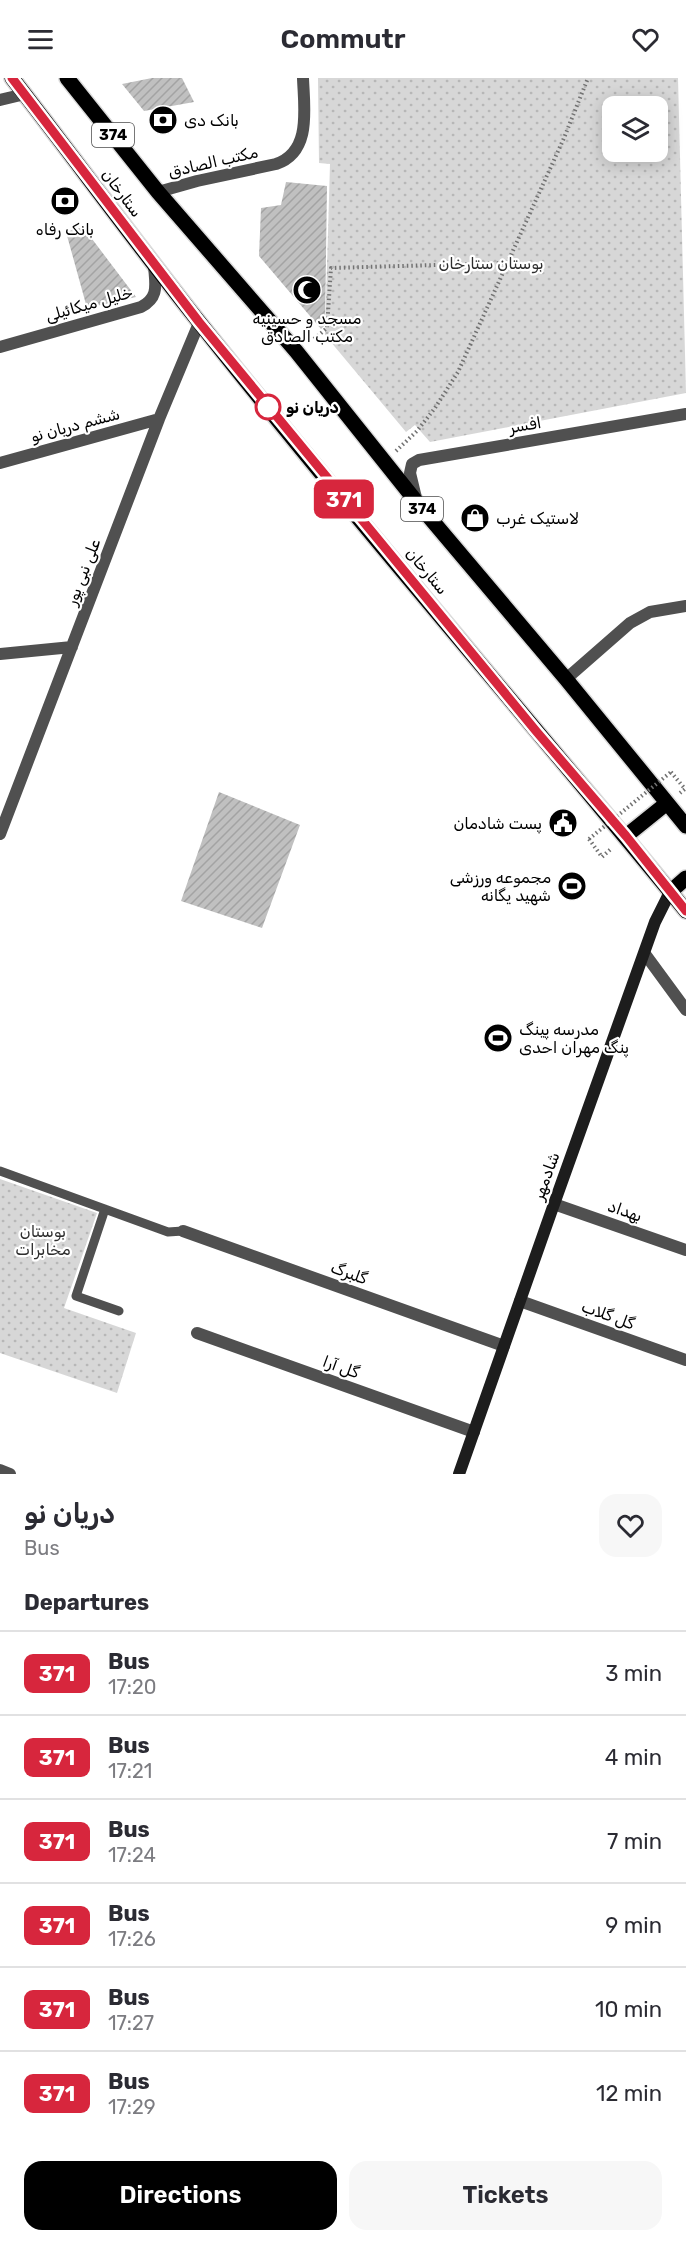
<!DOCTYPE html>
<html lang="en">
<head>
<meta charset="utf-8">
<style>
  :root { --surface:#fff; --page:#f7f7f7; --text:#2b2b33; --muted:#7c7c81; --line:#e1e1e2; --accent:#000 }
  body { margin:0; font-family:Rubik,"Noto Naskh Arabic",sans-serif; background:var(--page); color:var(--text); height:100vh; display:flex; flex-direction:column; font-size:22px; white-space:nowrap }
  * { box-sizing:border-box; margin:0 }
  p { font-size:20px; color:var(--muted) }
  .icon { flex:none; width:33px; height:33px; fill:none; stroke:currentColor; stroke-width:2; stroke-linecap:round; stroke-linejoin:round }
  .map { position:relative; height:1396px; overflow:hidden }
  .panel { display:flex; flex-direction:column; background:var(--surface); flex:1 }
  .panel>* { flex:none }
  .badge { padding:0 12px; border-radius:9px; font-size:21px; line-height:39px }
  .fabs { position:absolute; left:602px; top:18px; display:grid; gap:12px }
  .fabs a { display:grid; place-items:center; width:66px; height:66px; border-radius:12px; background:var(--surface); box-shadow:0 3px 15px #0003; font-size:30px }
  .map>.badge { position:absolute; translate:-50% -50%; box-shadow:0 0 0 3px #fff }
  h2 { padding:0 24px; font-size:22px; line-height:54px }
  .round { display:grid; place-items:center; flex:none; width:63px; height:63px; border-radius:18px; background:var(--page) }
  .head { display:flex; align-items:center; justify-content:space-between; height:102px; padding:0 24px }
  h1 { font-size:28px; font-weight:600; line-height:45px }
  .primary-button { display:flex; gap:12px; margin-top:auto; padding:12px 24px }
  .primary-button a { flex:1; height:69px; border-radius:18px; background:var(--accent); color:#fff; font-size:24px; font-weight:600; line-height:69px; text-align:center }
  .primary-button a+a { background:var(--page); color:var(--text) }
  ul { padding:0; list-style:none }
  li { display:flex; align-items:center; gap:18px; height:84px; padding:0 24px; border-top:2px solid var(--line) }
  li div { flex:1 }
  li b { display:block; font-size:22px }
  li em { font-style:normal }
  li .badge { min-width:66px; font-weight:700; text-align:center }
  header { display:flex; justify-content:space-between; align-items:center; height:78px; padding:0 24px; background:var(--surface); font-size:27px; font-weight:600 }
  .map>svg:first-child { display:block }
</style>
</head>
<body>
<header><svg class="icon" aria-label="menu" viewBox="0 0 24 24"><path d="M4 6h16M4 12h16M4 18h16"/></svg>Commutr<svg class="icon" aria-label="heart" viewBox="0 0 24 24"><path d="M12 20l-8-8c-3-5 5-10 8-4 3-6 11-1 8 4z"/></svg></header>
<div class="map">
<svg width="686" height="1396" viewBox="0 0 686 1396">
  <defs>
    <pattern id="park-dots" width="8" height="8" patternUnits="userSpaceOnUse" patternTransform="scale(1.5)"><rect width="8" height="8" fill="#d7d7d7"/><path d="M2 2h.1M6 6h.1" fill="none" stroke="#b7b7b7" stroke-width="1.8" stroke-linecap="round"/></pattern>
    <pattern id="building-hatch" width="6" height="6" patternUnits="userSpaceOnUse" patternTransform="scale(1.5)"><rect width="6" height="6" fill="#c0c0c0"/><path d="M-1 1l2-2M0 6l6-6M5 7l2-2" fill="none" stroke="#a3a3a3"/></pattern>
  </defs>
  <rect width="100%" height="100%" fill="#fff"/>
  <path fill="url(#park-dots)" fill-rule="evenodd" d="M318,0H678L686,315L430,364L415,347L406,354L325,257L330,86L319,85ZM657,28V74H612V28Z
    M0,1101L97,1135L64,1230L136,1255L117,1315L0,1275Z"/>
  <path fill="url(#building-hatch)" d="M152,0H182L194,24L144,33L122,6Z
    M286,104L327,108L325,247L321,251L259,178L261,130L281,127Z
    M83,149L136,219L87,230L66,154Z
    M219,714L300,747L262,850L181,823Z"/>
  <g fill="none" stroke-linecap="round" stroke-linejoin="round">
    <g stroke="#dbdbdb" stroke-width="18">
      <path id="primary" d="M12,0C75,81 135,164 199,244C357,444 525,636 686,833
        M67,0L158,114L296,273L419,427L566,601L686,748
        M626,758L667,725
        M670,814L686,800"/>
    </g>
    <path stroke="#727272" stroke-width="4" stroke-dasharray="1.5 3" stroke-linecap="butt" d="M314,261L327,250L331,190L507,185
      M396,373L417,353L435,330L458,294L564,60L588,0
      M671,694L685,711L680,715
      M589,761L602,779L612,770"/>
    <path stroke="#505050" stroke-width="9" d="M0,1093L168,1154L183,1153
      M105,1131L76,1218L119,1233"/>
    <path stroke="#505050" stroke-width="12" d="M0,22L25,16
      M158,114L197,103L276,86C312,74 304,30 303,0
      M0,269L141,229C160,219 155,206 154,187
      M0,385L159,341
      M416,420L410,395L412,386L419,382L686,336
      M0,576L72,569
      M566,601L630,545L650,534L686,528
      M0,756L159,341L199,245
      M645,876L686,932
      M554,1126L686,1172
      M183,1153L504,1268
      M520,1223L686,1282
      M197,1255L474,1354
      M0,1392L10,1396"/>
    <path stroke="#1d1d1d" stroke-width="12" d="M459,1396L554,1126L655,844L670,814"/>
    <use href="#primary" stroke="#000" stroke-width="15"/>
    <path stroke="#727272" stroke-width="4" stroke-dasharray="1.5 3" stroke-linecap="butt" d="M589,761L671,694"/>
  </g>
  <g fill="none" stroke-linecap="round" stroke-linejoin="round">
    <g stroke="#fff" stroke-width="14">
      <path id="line" d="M12,0L199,244L536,653L626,758L686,833"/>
    </g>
    <use href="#line" stroke="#d7263d" stroke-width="9"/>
  </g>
  <defs>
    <g id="bank-disc" transform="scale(1.5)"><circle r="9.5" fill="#000" stroke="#fff"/><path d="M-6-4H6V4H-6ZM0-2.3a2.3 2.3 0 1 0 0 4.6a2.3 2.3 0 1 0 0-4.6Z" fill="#fff"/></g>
    <g id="mosque-disc" transform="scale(1.5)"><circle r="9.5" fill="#000" stroke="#fff"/><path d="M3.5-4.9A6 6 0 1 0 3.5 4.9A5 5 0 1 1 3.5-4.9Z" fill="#fff"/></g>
    <g id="shop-disc" transform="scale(1.5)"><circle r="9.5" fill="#000" stroke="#fff"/><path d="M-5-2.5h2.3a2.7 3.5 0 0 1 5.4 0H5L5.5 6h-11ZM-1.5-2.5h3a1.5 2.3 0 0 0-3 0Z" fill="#fff"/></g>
    <g id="civic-disc" transform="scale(1.5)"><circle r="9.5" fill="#000" stroke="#fff"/><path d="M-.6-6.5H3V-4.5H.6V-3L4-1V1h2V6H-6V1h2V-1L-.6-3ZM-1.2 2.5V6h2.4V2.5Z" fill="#fff"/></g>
    <g id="stadium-disc" transform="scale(1.5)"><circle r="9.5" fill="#000" stroke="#fff"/><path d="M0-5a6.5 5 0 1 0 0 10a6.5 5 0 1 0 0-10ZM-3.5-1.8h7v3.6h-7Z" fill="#fff"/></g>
  </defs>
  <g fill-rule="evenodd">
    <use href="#bank-disc" x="163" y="42"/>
    <use href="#bank-disc" x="65" y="123"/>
    <use href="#mosque-disc" x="307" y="212"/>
    <use href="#shop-disc" x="475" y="440"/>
    <use href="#civic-disc" x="563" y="745"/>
    <use href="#stadium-disc" x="572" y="808"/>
    <use href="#stadium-disc" x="498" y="960"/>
  </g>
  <circle fill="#fff" stroke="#d7263d" stroke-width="3" cx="268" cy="329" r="12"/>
  <g text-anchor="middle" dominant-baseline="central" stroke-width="4.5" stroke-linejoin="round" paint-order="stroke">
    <g fill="#fff" stroke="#4c4c4c" stroke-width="1.5">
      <rect x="92" y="45" width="42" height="24" rx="4.5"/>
      <rect x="401" y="419" width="42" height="24" rx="4.5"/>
    </g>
    <g font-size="15" font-weight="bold" fill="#000">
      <text x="113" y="57">374</text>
      <text x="422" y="431">374</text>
    </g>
    <g font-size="16" fill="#000" stroke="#fff" text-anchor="start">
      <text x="184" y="42">بانک دی</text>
      <text x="65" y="151" text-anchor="middle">بانک رفاه</text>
      <text x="307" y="240" text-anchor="middle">مسجد و حسینیه<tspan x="307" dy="18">مکتب الصادق</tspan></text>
      <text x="496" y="440">لاستیک غرب</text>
      <text x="542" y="745" text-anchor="end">پست شادمان</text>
      <text x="551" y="799" text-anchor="end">مجموعه ورزشی<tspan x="551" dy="18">شهید یگانه</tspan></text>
      <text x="519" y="951">مدرسه پینگ<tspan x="519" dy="18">پنگ مهران احدی</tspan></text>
    </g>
    <g font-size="16" fill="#000" stroke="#fff">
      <text transform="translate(213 84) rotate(-13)">مکتب الصادق</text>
      <text transform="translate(122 115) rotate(53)">ستارخان</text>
      <text transform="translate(89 226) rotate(-16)">خلیل میکائیلی</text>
      <text transform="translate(75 347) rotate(-15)">ششم دریان نو</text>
      <text transform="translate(525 347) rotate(-10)">افسر</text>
      <text transform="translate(427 493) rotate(50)">ستارخان</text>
      <text transform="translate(83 494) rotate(-69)">علی نبی پور</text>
      <text transform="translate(546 1098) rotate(-70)">شادمهر</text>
      <text transform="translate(625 1133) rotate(19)">بهداد</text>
      <text transform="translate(349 1195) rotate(20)">گلبرگ</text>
      <text transform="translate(608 1237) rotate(20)">گل گلاب</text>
      <text transform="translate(341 1289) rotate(20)">گل آرا</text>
    </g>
    <g font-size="16" fill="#2e2e2e" stroke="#fff">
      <text x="491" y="185">بوستان ستارخان</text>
      <text x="43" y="1153">بوستان<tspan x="43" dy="18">مخابرات</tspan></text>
    </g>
    <g font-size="16" font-weight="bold" fill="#000" stroke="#fff" text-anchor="start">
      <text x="286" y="329">دریان نو</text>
    </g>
  </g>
</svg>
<div class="fabs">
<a><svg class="icon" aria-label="layers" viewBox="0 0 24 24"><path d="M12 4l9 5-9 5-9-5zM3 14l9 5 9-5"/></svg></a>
</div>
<b class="badge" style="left:344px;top:421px;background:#d7263d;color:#fff">371</b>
</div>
<section class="panel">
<div class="head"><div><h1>دریان نو</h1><p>Bus</p></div><a class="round"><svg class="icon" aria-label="heart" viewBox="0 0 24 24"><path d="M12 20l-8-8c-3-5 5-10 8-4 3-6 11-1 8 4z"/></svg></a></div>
<h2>Departures</h2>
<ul>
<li><span class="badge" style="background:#d7263d;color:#fff">371</span><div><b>Bus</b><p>17:20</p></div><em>3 min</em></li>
<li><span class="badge" style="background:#d7263d;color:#fff">371</span><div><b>Bus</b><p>17:21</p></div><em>4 min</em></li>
<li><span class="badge" style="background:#d7263d;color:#fff">371</span><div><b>Bus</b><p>17:24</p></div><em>7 min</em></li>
<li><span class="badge" style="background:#d7263d;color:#fff">371</span><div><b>Bus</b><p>17:26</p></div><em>9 min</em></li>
<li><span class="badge" style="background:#d7263d;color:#fff">371</span><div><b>Bus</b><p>17:27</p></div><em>10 min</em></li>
<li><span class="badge" style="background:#d7263d;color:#fff">371</span><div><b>Bus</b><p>17:29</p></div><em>12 min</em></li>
</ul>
<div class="primary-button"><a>Directions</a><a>Tickets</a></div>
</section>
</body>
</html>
